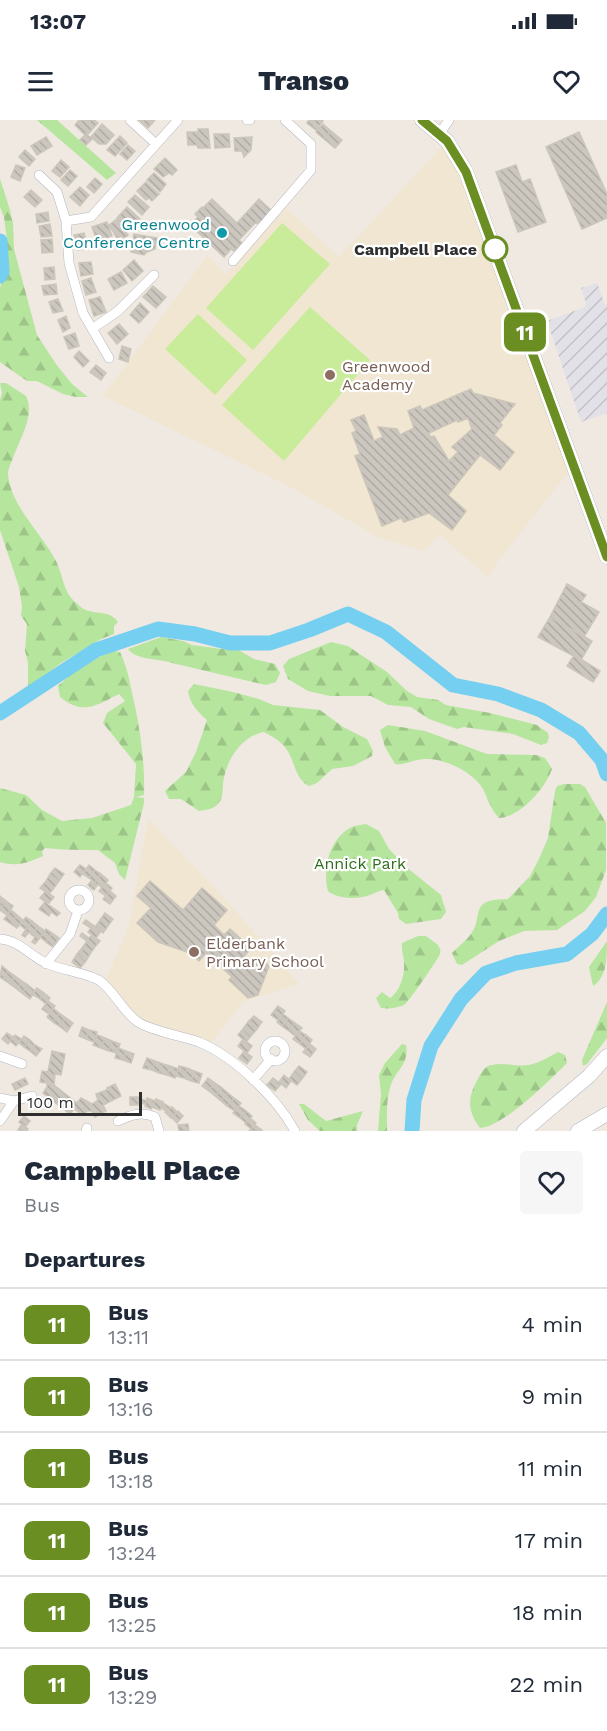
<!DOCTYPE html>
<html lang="en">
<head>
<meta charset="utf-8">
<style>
  :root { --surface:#fff; --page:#f6f6f7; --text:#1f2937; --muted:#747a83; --line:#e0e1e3 }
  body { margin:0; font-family:"Work Sans",sans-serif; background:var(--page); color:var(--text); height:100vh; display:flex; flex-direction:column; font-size:22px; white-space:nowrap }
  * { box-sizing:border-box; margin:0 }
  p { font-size:20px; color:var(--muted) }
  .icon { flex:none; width:33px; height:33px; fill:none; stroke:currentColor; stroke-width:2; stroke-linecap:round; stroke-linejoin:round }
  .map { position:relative; height:1011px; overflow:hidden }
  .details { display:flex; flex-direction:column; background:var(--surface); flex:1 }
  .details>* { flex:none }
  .badge { padding:0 12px; border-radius:9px; font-size:21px; line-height:39px }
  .scale { position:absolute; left:18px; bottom:15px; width:124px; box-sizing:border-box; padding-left:6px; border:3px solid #2e2e2e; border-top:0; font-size:16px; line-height:21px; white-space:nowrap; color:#2e2e2e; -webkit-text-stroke:4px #fff; paint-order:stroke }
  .map>.badge { position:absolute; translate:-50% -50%; box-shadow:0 0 0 3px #fff }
  h2 { padding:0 24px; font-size:22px; line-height:54px }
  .round { display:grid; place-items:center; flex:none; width:63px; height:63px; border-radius:6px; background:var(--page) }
  .head { display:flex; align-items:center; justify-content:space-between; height:102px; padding:0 24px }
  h1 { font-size:28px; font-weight:800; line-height:45px }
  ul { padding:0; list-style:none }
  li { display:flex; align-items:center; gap:18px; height:72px; padding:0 24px; border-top:2px solid var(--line) }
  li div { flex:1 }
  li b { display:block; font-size:22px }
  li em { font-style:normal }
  li .badge { min-width:66px; font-weight:700; text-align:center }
  .status { display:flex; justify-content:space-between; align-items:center; height:42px; padding:0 30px; background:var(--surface); direction:ltr }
  .status svg { height:16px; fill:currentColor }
  header { display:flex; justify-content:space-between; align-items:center; height:78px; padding:0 24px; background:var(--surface); font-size:27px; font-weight:800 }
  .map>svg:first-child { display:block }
</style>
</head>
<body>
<div class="status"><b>13:07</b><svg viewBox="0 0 49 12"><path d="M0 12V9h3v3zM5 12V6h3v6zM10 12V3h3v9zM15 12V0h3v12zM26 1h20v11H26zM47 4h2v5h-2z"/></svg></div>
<header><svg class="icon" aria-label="menu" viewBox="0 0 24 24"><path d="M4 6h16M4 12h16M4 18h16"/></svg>Transo<svg class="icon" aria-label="heart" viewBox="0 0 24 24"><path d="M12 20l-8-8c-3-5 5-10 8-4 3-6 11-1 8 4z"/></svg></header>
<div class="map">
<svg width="607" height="1011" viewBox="0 0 607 1011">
  <defs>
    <pattern id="industrial-furrows" width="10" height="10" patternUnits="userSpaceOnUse" patternTransform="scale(1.5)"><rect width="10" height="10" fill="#e3e1e8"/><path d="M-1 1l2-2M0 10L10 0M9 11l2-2" fill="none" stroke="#c3c1c7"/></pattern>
    <pattern id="forest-firs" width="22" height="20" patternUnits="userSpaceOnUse" patternTransform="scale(1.5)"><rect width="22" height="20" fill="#b6e59e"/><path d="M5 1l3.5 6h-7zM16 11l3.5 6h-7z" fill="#9dc588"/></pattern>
    <pattern id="building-back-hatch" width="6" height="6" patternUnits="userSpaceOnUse" patternTransform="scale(1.5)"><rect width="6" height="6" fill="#cbc7bf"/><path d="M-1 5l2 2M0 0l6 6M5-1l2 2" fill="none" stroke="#afaba4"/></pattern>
  </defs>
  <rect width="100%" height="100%" fill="#efe9e1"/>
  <path fill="url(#industrial-furrows)" d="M597,163L605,185H607V293L581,302L547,201L585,187L586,183L581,168Z"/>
  <path fill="#f0e6d1" d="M447,21L574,345L496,444L488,457L440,415L424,431L378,417L287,365L103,276L207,136L226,154L286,88L339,137Z
    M148,699L219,772L299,864L243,882L211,923L151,903L136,896L106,860L129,805Z"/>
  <path fill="url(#forest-firs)" d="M37,0H57L116,53L107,60Z
    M0,59L10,90L13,104L14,129L37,215L56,244L72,264L88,277H76L63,274L37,261H27L0,242V168L6,143L7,120L4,97L0,87Z
    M0,263H6L26,276C36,296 18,321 12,341C10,345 8,349 8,354C11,387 41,412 56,441C63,455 63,471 74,481C79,485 83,490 89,491C101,494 110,491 118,502L114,506V514L101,519L61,543L28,568V542L25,531L27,504L21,496L22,487L19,467L0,410V280L2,273Z
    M161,517L183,521L192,525L222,529H237L254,539L275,544L280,553L276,562L266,565L172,543C159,538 137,541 128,529Z
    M331,522L348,526L358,533L387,552L407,571L417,577L438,580L446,585L490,593L537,605L548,613L549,617L547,623L541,625L513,614L464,607L457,609L429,599L411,587L388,585L371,576H330L308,571L288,559L283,546L289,539Z
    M113,531L120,532C129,551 130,566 135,586C141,616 145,645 144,675L136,677L144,678V683L125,760L119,754L115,743L98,730C81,730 63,730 45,728L42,731L43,736C27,743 17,747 0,742V668L26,675L42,690L62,701L92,698L131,685L134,677L136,644L103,603L107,593L125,581L119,574C97,585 83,596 60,577L58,566L83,544Z
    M194,564L233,572L259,579L273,585L320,590L343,607L367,619L373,631L372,636L353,646L332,649L317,663L309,666C295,659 295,642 287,630C281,621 273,617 264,612C241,616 225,642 223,664C222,672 224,679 216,686C212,689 205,690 199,691L181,679H169L165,671L186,652L196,632L207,600C197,591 190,584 188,571Z
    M388,605L425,611L487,634L536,635L545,638L552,649C545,669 520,697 499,698C491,690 488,679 483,669C473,652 446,639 427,639C415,638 405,646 395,644L385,627L380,610Z
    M564,664H580L585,667L606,703V750L596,777L585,791L557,810L524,811L499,821L462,845L457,844L452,833C460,825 469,819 474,809C477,803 477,796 479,790C484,778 498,780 508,779L530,756L539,739L548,718L555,671L557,666Z
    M366,704L379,711L389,729L406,747L441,775L446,792L441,799L406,804L399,799L398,793L384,770C378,771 375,773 370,775C358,780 337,779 328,771C322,749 330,717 352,707C356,705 362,705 366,704Z
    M418,816H426L438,825C440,829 441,830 440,834C438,839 408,883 404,885C397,888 389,889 381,888L376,878L382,872L390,878C400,872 405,854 404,843C404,836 401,830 402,823Z
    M607,821C607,838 607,857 593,866L589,847Z
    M607,882V918L587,944L583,946L582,940Z
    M402,924L406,925C410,945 394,951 390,968C386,981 387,997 387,1011H378L381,974L379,955L385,943Z
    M558,932L565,935L567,943C550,960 503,1007 480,1008C466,989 468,976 479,957C482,951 485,946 492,945C504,942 517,947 529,945C539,943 549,937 558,932Z
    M299,984H304L326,1001L363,991L357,1005V1011H320L308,1000Z"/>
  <path fill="#c9ec9a" d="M282,103L330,144L253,230L206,188Z
    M310,187L370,240L284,341L222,285Z
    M198,194L247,240L215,275L165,229Z"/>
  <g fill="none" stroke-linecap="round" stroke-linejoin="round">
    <path stroke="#75cff0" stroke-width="15" d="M0,121L2,151L0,156
      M0,593L96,530L158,509L195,514L230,523H270L309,510L348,494L386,512L453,565L498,574L541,590L579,613L602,640L607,654
      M412,1011L414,980L431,926L461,879L486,853L516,843L567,834L592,814L607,794"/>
  </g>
  <path fill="url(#building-back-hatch)" stroke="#cbc5ba" stroke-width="1.5" fill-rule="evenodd" d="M79,0H94L98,3L88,14H84L75,5Z
    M139,0H155L148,8Z
    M309,0H322L323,1L316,10L307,3Z
    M102,4L114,15L106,24H99L91,17Z
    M323,4L331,11L324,19L316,12Z
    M198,9H208L210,28H198L197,25H188L187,12H198Z
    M331,11L342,20L335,28L324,19Z
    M579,12L607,74V98L582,109L546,27Z
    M86,14L92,19L86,25L80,20Z
    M214,14H229L230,27L215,28Z
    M120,16L127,23L115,36L107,30Z
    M46,17L52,26L37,35L31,26Z
    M252,17L251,30L244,37L242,31H235L234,18Z
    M128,25L135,31L127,40L120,34Z
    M25,30L35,39L29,46L19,37Z
    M165,38L177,50L172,55L169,53L163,57L154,49Z
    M61,40L69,47L60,57L52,51Z
    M16,45L25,48L20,61L11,57Z
    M516,45L522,62L530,59L546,102L518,112L496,52Z
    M70,50L77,56L68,66L61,60Z
    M154,53L166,64L160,72L147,60Z
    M95,58L102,64L94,73L87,67Z
    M146,62L159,74L152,81L149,78L146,80L137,71Z
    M80,67L89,75L80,86L70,77Z
    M31,70L42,80L35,87L24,77Z
    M135,75L149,87L142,95L128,82Z
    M212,79L237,103L259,79L273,92L260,106L256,102L239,120L242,123L234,131L231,129L224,137L190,105L198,97L195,94L202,87L205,90L204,87Z
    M127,87L140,99L130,110L117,98Z
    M48,92L49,101L37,103L36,94Z
    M117,99L128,115L124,119L122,116L117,118L109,105Z
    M107,102L112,116L97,121L92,107Z
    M50,104L52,116L41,117L39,106Z
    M84,113L88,127L78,130L74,115Z
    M134,114L157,118L155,129L147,132L144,135L131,132Z
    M52,119L53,132L42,133L41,120Z
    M134,140L143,151L132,161L123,150Z
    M91,142L93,154L81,156L79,143Z
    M54,147L55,159L45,160L44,148Z
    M121,152L127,163L114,170L108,159Z
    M91,158L96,172L86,175L82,161Z
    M56,164L57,174L44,175L42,166Z
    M153,166L166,177L156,188L143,177Z
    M100,177L106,192L94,196L89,180Z
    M58,179L63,191L53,193L49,182Z
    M140,183L149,192L139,203L130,195Z
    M66,196L70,208L63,212L58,200Z
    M119,204L128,214L117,224L108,213Z
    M75,213L79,226L69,229L64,217Z
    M122,226L131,229L128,242L119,239Z
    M79,231L89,241L83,247L74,237Z
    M96,245L106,253L101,260L90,252Z
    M471,269L473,273L515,284L500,303L502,305L494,315L514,332L500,350L480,335L448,375L466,391L452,410L429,393L404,402L401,398L382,406L355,336L360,334L352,313L356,311L351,300L364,295L374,321L383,317L378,307L397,309L400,315L414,308L408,291L420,286L422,290ZM468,298L472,309L452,327L458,332L449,341L434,316L430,317L429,313L457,300L458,302Z
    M567,464L586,475L581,482L599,492L584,517L550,497Z
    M550,497L592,521L581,540L538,517Z
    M574,535L600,551L593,562L567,546Z
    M80,745L86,749L80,757L74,752Z
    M89,745L95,750L89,758L83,754Z
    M55,748L64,754L59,761L50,754Z
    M95,750L101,754L91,768L88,765L92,760L89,758Z
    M50,754L59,761L54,768L46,761Z
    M101,754L108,760L102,768L98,764L94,770L91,768Z
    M46,761L54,768L49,774L40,768Z
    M150,761L183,790L202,768L227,790L214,805L224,815L230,809L251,828L241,840L252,849L261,838L269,846L258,875L248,878L229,860L232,857L206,833L199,841L190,833L158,822L137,803L151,788L137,776Z
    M106,763L112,768L106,776L99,771Z
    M46,771L54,777L48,784L40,778Z
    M110,771L116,776L110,784L103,779Z
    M0,776L6,781L0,790Z
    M6,781L13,786L7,795L0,790Z
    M45,782L60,793L57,796L51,792L49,796L39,789Z
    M11,790L17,795L11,804L4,799Z
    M105,793L113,799L108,806L100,800Z
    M17,795L23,800L17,808L11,804Z
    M26,797L32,801L26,810L20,805Z
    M86,800L101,811L96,818L88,812L91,808L83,803Z
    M100,800L108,806L103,813L95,807Z
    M32,801L38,806L32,815L29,812L25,817L22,815Z
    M38,806L45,811L35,824L32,822L35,817L32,815Z
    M46,809L52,813L46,822L40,817Z
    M52,813L59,818L53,827L46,822Z
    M82,813L89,818L92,815L100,821L95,827L80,816Z
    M87,821L95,827L90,834L82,828Z
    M82,828L90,834L86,841L77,834Z
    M77,834L86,841L80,848L72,842Z
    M2,846L8,851L3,859L0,857Z
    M8,851L15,856L10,864L3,859Z
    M15,856L22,861L17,869L10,864Z
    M22,861L28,865L22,873L17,869Z
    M28,865L35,871L30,879L22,873Z
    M37,868L44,873L40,879L32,874Z
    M44,873L50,878L46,884L40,879Z
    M48,881L55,886L49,894L42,889Z
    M278,886L285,891L278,900L271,895Z
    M53,888L59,893L53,902L47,897Z
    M59,893L66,898L59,906L53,902Z
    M283,894L288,898L282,906L277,902Z
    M254,896L262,902L257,909L248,902Z
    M66,898L73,903L67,912L59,906Z
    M288,898L295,903L289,911L282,906Z
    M248,902L257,909L251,916L243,909Z
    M295,903L302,908L295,916L289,911Z
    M82,907L89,910L86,919L79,916Z
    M243,909L251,916L246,922L238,915Z
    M89,910L97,912L94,922L86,919Z
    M299,911L306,915L300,924L293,919Z
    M7,913L13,917L8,924L2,919Z
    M15,915L21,919L16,926L10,921Z
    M97,915L105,918L101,928L93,925Z
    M306,915L312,920L306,929L300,924Z
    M24,916L30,920L24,927L19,923Z
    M105,918L112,921L109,931L101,928Z
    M243,919L252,926L247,933L238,926Z
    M30,920L35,925L30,931L24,927Z
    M112,921L120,924L117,933L109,931Z
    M310,924L316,929L310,937L303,932Z
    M35,925L42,929L36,936L30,931Z
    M118,928L126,931L123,940L115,938Z
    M52,931L65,934L61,955L55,954L54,965L77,983L81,978L92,984L98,980L96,974L107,970V968L115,964L121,976L103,985L106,991L95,997L92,991H87L83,995L74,989L70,994L43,973L47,967V963L40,962L42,951L48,952Z
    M126,931L134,934L131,943L123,940Z
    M244,931L252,937L247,944L239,938Z
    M147,938L155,941L152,950L143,948Z
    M155,941L163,944L159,953L152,950Z
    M163,944L170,946L167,955L159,953Z
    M170,946L178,949L175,958L167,955Z
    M179,946L187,948L184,958L176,956Z
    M299,946L307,952L302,959L294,952Z
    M187,948L194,951L191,961L184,958Z
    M194,951L202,954L199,963L191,961Z
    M294,952L302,959L297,965L289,959Z
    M284,955L291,961L286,968L279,962Z
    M25,958L28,964L15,970L12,964Z
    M208,958L215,963L209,971L202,966Z
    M273,958L281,964L275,971L267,965Z
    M215,963L222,968L215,976L209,971Z
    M222,968L228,973L221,981L215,976Z
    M228,973L234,978L227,986L221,981Z
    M130,977H138V978L147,981L145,984L138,983V985H130Z
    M147,978L155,981L151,989L145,986Z
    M234,978L241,983L235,991L227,986Z
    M156,979L163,982L160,990L152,987Z
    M163,983L171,988L166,991L161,988Z
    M239,986L246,991L240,998L233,993Z
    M172,987L177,992L171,998L165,992Z
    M178,991L183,996L177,1003L171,997Z
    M246,991L252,996L246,1003L240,998Z
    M24,996L30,1001L25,1007L19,1002Z
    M250,998L256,1003L251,1009L245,1004Z
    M22,1004L28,1009L27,1011L18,1010Z
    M188,1004L189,1011H179L178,1005Z
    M255,1005L262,1010L261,1011H249Z"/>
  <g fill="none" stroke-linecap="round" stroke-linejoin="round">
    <g stroke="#b4b7c1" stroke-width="10">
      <path id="street" d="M130,0L156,24
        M247,0H250
        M440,13L449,0
        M39,55L57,72L66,101L69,143L83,193L109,238
        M66,101L91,97L178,0
        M233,141L311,50V24L285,0
        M92,209L118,191L154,155
        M69 780a10 10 0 1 1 20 0a10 10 0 1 1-20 0Z
        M0,819C19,820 31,837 48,844C62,850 90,854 100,861C115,872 123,892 138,902C151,911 182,916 199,922C235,937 276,977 295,1011
        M46,844L70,814L78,791
        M265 931a10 10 0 1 1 20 0a10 10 0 1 1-20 0Z
        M0,936L22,944
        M253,960L271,939
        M0,978L14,981L32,976
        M0,1001L14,981
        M118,1001C131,995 141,991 155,997L159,1011
        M86,1011L87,1008"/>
    </g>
    <g stroke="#b4b7c1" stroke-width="15">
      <path id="secondary" d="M422,0L447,21L466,52L607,437
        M524,1011L589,956L607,936
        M578,1011L607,994"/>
    </g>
    <use href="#street" stroke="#fff" stroke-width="9"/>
    <use href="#secondary" stroke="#fff" stroke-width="14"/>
  </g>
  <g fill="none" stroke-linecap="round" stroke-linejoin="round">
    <g stroke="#fff" stroke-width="14">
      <path id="line" d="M422,0L447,21L466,52L607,437"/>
    </g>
    <use href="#line" stroke="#6b8e23" stroke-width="9"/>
  </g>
  <circle fill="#0f9aa8" stroke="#fff" stroke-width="2" cx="222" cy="113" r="6"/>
  <circle fill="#fff" stroke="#6b8e23" stroke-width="3" cx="495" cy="129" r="12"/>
  <g fill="#8d6e63" stroke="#fff" stroke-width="2">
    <circle cx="330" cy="255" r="6"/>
    <circle cx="194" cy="832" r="6"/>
  </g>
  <g text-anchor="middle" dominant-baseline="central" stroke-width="4.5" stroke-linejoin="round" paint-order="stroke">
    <g font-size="16" fill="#0d838f" stroke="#fff" text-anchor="end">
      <text x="210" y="104">Greenwood<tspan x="210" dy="18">Conference Centre</tspan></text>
    </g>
    <g font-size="16" font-weight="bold" fill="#2e2e2e" stroke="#fff" text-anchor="end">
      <text x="477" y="129">Campbell Place</text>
    </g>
    <g font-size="16" fill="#785e54" stroke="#fff" text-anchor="start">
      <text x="342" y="246">Greenwood<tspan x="342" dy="18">Academy</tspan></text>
      <text x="206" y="823">Elderbank<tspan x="206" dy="18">Primary School</tspan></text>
    </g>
    <g font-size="16" fill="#2c6e1b" stroke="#fff">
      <text x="360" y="743">Annick Park</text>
    </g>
  </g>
</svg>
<div class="scale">100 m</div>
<b class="badge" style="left:525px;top:212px;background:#6b8e23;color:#fff">11</b>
</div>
<section class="details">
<div class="head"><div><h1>Campbell Place</h1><p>Bus</p></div><a class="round"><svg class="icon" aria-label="heart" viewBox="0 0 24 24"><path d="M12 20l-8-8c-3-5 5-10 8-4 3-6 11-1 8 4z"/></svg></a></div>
<h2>Departures</h2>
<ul>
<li><span class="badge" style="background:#6b8e23;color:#fff">11</span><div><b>Bus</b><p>13:11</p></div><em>4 min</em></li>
<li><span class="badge" style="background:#6b8e23;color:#fff">11</span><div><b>Bus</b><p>13:16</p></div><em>9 min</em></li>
<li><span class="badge" style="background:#6b8e23;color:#fff">11</span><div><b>Bus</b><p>13:18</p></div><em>11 min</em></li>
<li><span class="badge" style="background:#6b8e23;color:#fff">11</span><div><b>Bus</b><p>13:24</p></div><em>17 min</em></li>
<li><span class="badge" style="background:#6b8e23;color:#fff">11</span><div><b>Bus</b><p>13:25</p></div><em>18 min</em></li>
<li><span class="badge" style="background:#6b8e23;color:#fff">11</span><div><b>Bus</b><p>13:29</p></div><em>22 min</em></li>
</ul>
</section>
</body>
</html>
